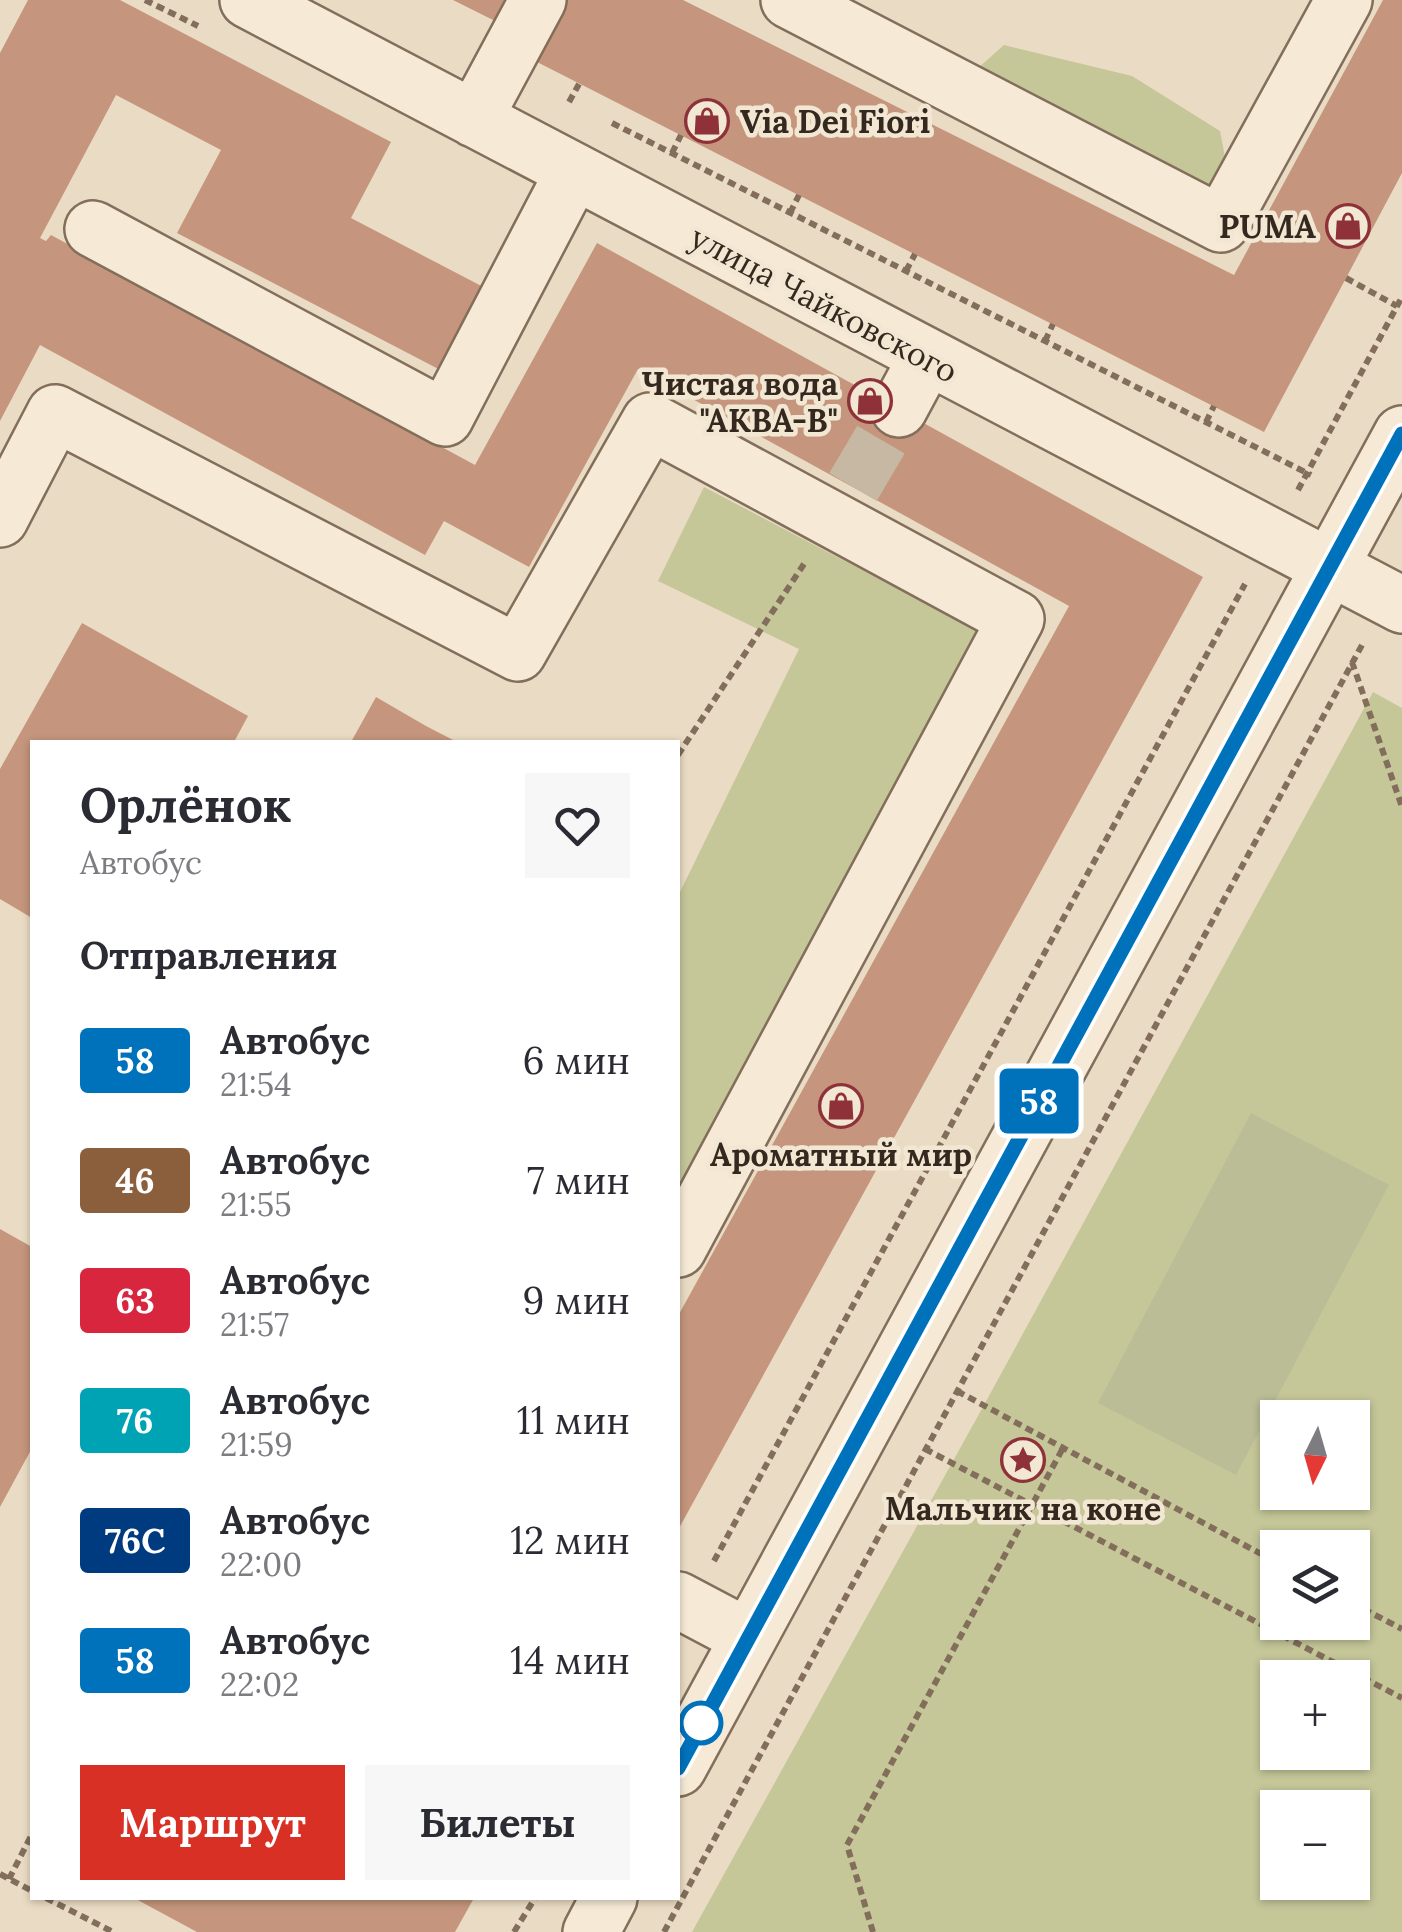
<!DOCTYPE html>
<html lang="ru">
<head>
<meta charset="utf-8">
<style>
  :root { --surface:#fff; --page:#f7f7f7; --text:#2b2b33; --muted:#7c7c81; --accent:#d93025 }
  body { margin:0; font-family:Lora,serif; background:var(--page); color:var(--text); height:100vh; display:flex; flex-direction:column; font-size:38px; white-space:nowrap }
  * { box-sizing:border-box; margin:0 }
  p { font-size:32px; color:var(--muted) }
  .icon { flex:none; width:55px; height:55px; fill:none; stroke:currentColor; stroke-width:2; stroke-linecap:round; stroke-linejoin:round }
  .map { position:relative; flex:1; overflow:hidden }
  .sheet { position:absolute; left:30px; top:740px; width:650px; height:1160px; display:flex; flex-direction:column; background:var(--surface); border-radius:0px; box-shadow:0 2px 8px #0004 }
  .sheet>* { flex:none }
  .badge { padding:0 20px; border-radius:8px; font-size:35px; line-height:65px }
  .needle { width:65px; rotate:185deg }
  .buttons { position:absolute; left:1260px; top:1400px; display:grid; gap:20px }
  .buttons a { display:grid; place-items:center; width:110px; height:110px; border-radius:0px; background:var(--surface); box-shadow:0 2px 8px #0004; font-size:50px }
  .map>.badge { position:absolute; translate:-50% -50%; box-shadow:0 0 0 5px #fff }
  h2 { padding:0 50px; font-size:38px; line-height:90px }
  .round { display:grid; place-items:center; flex:none; width:105px; height:105px; border-radius:0px; background:var(--page) }
  .headline { display:flex; align-items:center; justify-content:space-between; height:170px; padding:0 50px }
  h1 { font-size:48px; font-weight:700; line-height:75px }
  .button { display:flex; gap:20px; margin-top:auto; padding:20px 50px }
  .button a { flex:1; height:115px; border-radius:0px; background:var(--accent); color:#fff; font-size:40px; font-weight:700; line-height:115px; text-align:center }
  .button a+a { background:var(--page); color:var(--text) }
  ul { padding:0; list-style:none }
  li { display:flex; align-items:center; gap:30px; height:120px; padding:0 50px }
  li div { flex:1 }
  li b { display:block; font-size:38px }
  li em { font-style:normal }
  li .badge { min-width:110px; font-weight:700; text-align:center }
  .map>svg:first-child { display:block }
</style>
</head>
<body>
<div class="map">
<svg width="1402" height="1932" viewBox="0 0 1402 1932">
  <rect width="100%" height="100%" fill="#eadcc4"/>
  <path fill="#c5c799" fill-rule="evenodd" d="M1004,45L1132,76L1220,131L1225,157L1208,189L978,68Z
    M704,487L982,633L678,1203V896L799,649L658,581Z
    M1373,692L1402,708V1932H692L984,1405ZM1278,1418H1352V1492H1278ZM1278,1548H1352V1622H1278ZM1278,1678H1352V1752H1278ZM1278,1808H1352V1882H1278Z"/>
  <path fill="#bbbd97" d="M1251,1113L1389,1185L1236,1475L1098,1403Z"/>
  <path fill="#c5967d" d="M28,0H120L391,142L351,218L491,291L448,374L177,233L221,150L116,95L40,238L46,241L51,235L475,465L597,243L1203,577L678,1530V1316L1069,606L638,369L529,567L444,521L425,555L40,345L0,421V53Z
    M453,0H506L495,21Z
    M568,0H683L1234,275L1383,0H1402V173L1264,432L537,62Z
    M82,623L248,716L234,742H32V918L0,899V769Z
    M376,697L426,726L457,742H351Z
    M0,1229L32,1247V1448L0,1507Z
    M134,1898H474L455,1932H197Z"/>
  <g fill="none" stroke-linecap="round" stroke-linejoin="round">
    <path stroke="#c6b8a3" stroke-width="55" stroke-dasharray="55 28" stroke-linecap="butt" d="M853,487L899,409"/>
    <g stroke="#836e5c" stroke-width="60">
      <path id="minor" d="M248,0L1402,605
        M789,0L1221,224L1344,0
        M474,119L538,0
        M93,229L445,418L574,171
        M899,409L927,357
        M0,519L55,413L518,653L650,421L1016,619L678,1249
        M678,1600L748,1637
        M678,1768L1402,434
        M591,1932L609,1898"/>
    </g>
    <path stroke="#836e5c" stroke-width="6" stroke-dasharray="8 5" stroke-linecap="butt" d="M145,0L198,26
      M569,102L579,84
      M612,123L1311,475
      M672,153L681,135
      M790,213L799,195
      M906,271L915,254
      M1346,278L1397,306
      M1045,341L1053,324
      M1206,422L1214,406
      M1298,490L1402,297
      M1352,662L1402,807
      M678,755L804,564
      M957,1391L1278,1563
      M925,1449L1402,1698
      M714,1561L1245,584
      M1352,1603L1402,1629
      M0,1874L32,1891
      M9,1879L32,1834
      M46,1898L113,1932
      M514,1932L535,1898
      M664,1932L1362,645
      M873,1932L847,1845L1063,1448"/>
    <use href="#minor" stroke="#f6ead7" stroke-width="55"/>
  </g>
  <g fill="none" stroke-linecap="round" stroke-linejoin="round">
    <g stroke="#fff" stroke-width="22">
      <path id="line" d="M678,1768L1402,434"/>
    </g>
    <use href="#line" stroke="#0072bc" stroke-width="15"/>
  </g>
  <defs>
    <g id="shop-ring" transform="scale(2.25)"><circle r="9.5" fill="#f2e7d3" stroke="#8e3138" stroke-width="1.5"/><path d="M-5-2.5h2.3a2.7 3.5 0 0 1 5.4 0H5L5.5 6h-11ZM-1.5-2.5h3a1.5 2.3 0 0 0-3 0Z" fill="#8e3138"/></g>
    <g id="sight-ring" transform="scale(2.25)"><circle r="9.5" fill="#f2e7d3" stroke="#8e3138" stroke-width="1.5"/><path d="M0-6L1.8-2.2L6-1.7L2.9 1.2L3.7 5.4L0 3.3L-3.7 5.4L-2.9 1.2L-6-1.7L-1.8-2.2Z" fill="#8e3138"/></g>
  </defs>
  <g fill-rule="evenodd">
    <use href="#shop-ring" x="707" y="121"/>
    <use href="#shop-ring" x="1348" y="226"/>
    <use href="#shop-ring" x="870" y="401"/>
    <use href="#shop-ring" x="841" y="1106"/>
    <use href="#sight-ring" x="1023" y="1460"/>
  </g>
  <circle fill="#fff" stroke="#0072bc" stroke-width="5" cx="701" cy="1723" r="20"/>
  <g text-anchor="middle" dominant-baseline="central" stroke-width="9" stroke-linejoin="round" paint-order="stroke">
    <g font-size="32" font-weight="bold" fill="#35281f" stroke="#f2e7d3" text-anchor="end">
      <text x="740" y="121" text-anchor="start">Via Dei Fiori</text>
      <text x="1316" y="226">PUMA</text>
      <text x="838" y="383">Чистая вода<tspan x="838" dy="37">"АКВА-В"</tspan></text>
      <text x="841" y="1154" text-anchor="middle">Ароматный мир</text>
      <text x="1023" y="1508" text-anchor="middle">Мальчик на коне</text>
    </g>
    <g font-size="32" fill="#35281f" stroke="#f2e7d3">
      <text transform="translate(824 304) rotate(28)">улица Чайковского</text>
    </g>
  </g>
</svg>
<div class="buttons">
<a><svg class="needle" viewBox="-14 -14 28 28"><path d="M0-13l5 13h-10z" fill="#e53935"/><path d="M0 13l5-13h-10z" fill="#7c7c81"/></svg></a>
<a><svg class="icon" aria-label="layers" viewBox="0 0 24 24"><path d="M12 4l9 5-9 5-9-5zM3 14l9 5 9-5"/></svg></a>
<a>+</a>
<a>−</a>
</div>
<b class="badge" style="left:1039px;top:1101px;background:#0072bc;color:#fff">58</b>
<section class="sheet">
<div class="headline"><div><h1>Орлёнок</h1><p>Автобус</p></div><a class="round"><svg class="icon" aria-label="heart" viewBox="0 0 24 24"><path d="M12 20l-8-8c-3-5 5-10 8-4 3-6 11-1 8 4z"/></svg></a></div>
<h2>Отправления</h2>
<ul>
<li><span class="badge" style="background:#0072bc;color:#fff">58</span><div><b>Автобус</b><p>21:54</p></div><em>6 мин</em></li>
<li><span class="badge" style="background:#8b5e3c;color:#fff">46</span><div><b>Автобус</b><p>21:55</p></div><em>7 мин</em></li>
<li><span class="badge" style="background:#d7263d;color:#fff">63</span><div><b>Автобус</b><p>21:57</p></div><em>9 мин</em></li>
<li><span class="badge" style="background:#00a3b4;color:#fff">76</span><div><b>Автобус</b><p>21:59</p></div><em>11 мин</em></li>
<li><span class="badge" style="background:#003b80;color:#fff">76С</span><div><b>Автобус</b><p>22:00</p></div><em>12 мин</em></li>
<li><span class="badge" style="background:#0072bc;color:#fff">58</span><div><b>Автобус</b><p>22:02</p></div><em>14 мин</em></li>
</ul>
<div class="button"><a>Маршрут</a><a>Билеты</a></div>
</section>
</div>
</body>
</html>
